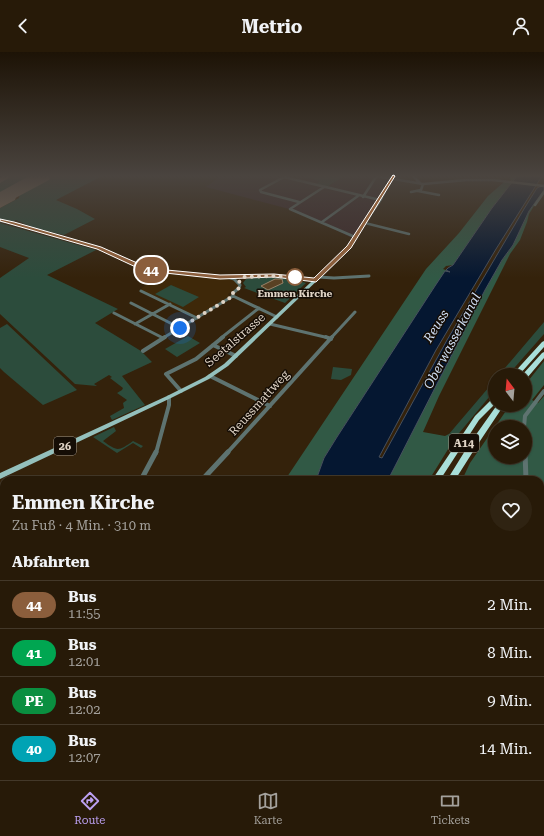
<!DOCTYPE html>
<html lang="de">
<head>
<meta charset="utf-8">
<style>
  :root { --surface:#271a08; --page:#2f2312; --text:#f1f3f6; --muted:#a4a19c; --line:#433829; --accent:#bca0f2 }
  body { margin:0; font-family:"Roboto Serif",serif; background:var(--page); color:var(--text); height:100vh; display:flex; flex-direction:column; font-size:15px; white-space:nowrap }
  * { box-sizing:border-box; margin:0 }
  p { font-size:13px; color:var(--muted) }
  .icon { flex:none; width:22px; height:22px; fill:none; stroke:currentColor; stroke-width:2; stroke-linecap:round; stroke-linejoin:round }
  .map { position:relative; flex:1; overflow:hidden }
  .sheet { position:absolute; left:0px; top:424px; width:544px; height:304px; display:flex; flex-direction:column; background:var(--surface); border-radius:12px 12px 0 0; box-shadow:0 1px 3px #0004,0 0 0 1px var(--line) }
  .sheet>* { flex:none }
  .badge { padding:0 8px; border-radius:13px; font-size:14px; line-height:26px }
  .needle { width:26px; rotate:344deg }
  .tools { position:absolute; left:488px; top:316px; display:grid; gap:8px }
  .tools a { display:grid; place-items:center; width:44px; height:44px; border-radius:50%; background:var(--surface); box-shadow:0 1px 3px #0004,0 0 0 1px var(--line); font-size:20px }
  .you { position:absolute; width:20px; height:20px; margin:-10px; border:3px solid #fff; border-radius:50%; background:#1a73e8; box-shadow:0 0 0 6px #1a73e833 }
  .map>.badge { position:absolute; translate:-50% -50%; box-shadow:0 0 0 2px #fff }
  h2 { padding:0 12px; font-size:15px; line-height:36px }
  .round { display:grid; place-items:center; flex:none; width:42px; height:42px; border-radius:21px; background:var(--page) }
  .overview { display:flex; align-items:center; justify-content:space-between; height:68px; padding:0 12px }
  h1 { font-size:19px; font-weight:700; line-height:30px }
  ul { padding:0; list-style:none }
  li { display:flex; align-items:center; gap:12px; height:48px; padding:0 12px; border-top:1px solid var(--line) }
  li div { flex:1 }
  li b { display:block; font-size:15px }
  li em { font-style:normal }
  li .badge { min-width:44px; font-weight:700; text-align:center }
  header { display:flex; justify-content:space-between; align-items:center; height:52px; padding:0 12px; background:var(--surface); font-size:18px; font-weight:700 }
  .menu { display:flex; justify-content:space-around; align-items:center; height:56px; border-top:1px solid var(--line); background:var(--surface); font-size:11px; color:var(--muted) }
  .menu a { display:grid; justify-items:center; gap:2px }
  .menu .selected { color:var(--accent) }
  .map>svg:first-child { display:block }
</style>
</head>
<body>
<header><svg class="icon" aria-label="back" viewBox="0 0 24 24"><path d="M15 5l-7 7 7 7"/></svg>Metrio<svg class="icon" aria-label="person" viewBox="0 0 24 24"><circle cx="12" cy="8" r="4"/><path d="M4 21q1-7 8-7t8 7"/></svg></header>
<div class="map">
<svg width="544" height="728" viewBox="0 0 544 728">
  <rect width="100%" height="100%" fill="#34220b"/>
  <path fill="#3b2728" d="M221,124H287L295,127L302,124L321,129L327,135L344,124H379L389,126L352,186L308,164L289,157L206,135Z"/>
  <path fill="#3e2809" d="M7,124H52L20,141L19,146L0,156V128Z
    M162,221L227,227L233,228L238,232V235L228,242L229,245L198,265L141,238L142,236Z"/>
  <path fill="#2c4c3c" d="M11,124H35L7,139L0,141V130Z
    M52,124H102L56,148L77,157L95,167L64,183L34,176L16,168L12,170L0,168V156L19,146L20,141Z
    M302,124H344L327,135L317,132L320,129Z
    M0,171L96,198L47,223L118,257L95,271L141,299L152,310L122,324L145,353L112,368L110,364L124,356L123,351L127,348L117,341L122,338L123,336L110,326L112,325L109,323L94,332L97,334L75,332L0,262V226L29,206L0,195Z
    M262,225L290,226L306,231L285,251L244,236L246,235L243,231L246,227Z
    M171,233L199,245L183,255L155,242Z
    M544,270V282L508,323H499Z
    M7,272L77,338L43,353L4,320L0,316V276Z
    M188,284L200,291L177,305L165,297Z
    M333,315L352,317L351,323L341,328L331,327Z
    M495,328V338L455,386L449,382Z
    M114,375L116,379L103,389C117,399 118,400 133,389L143,394L141,396L133,391L117,401L93,385Z"/>
  <path fill="#315945" fill-rule="evenodd" d="M510,124H517L492,156L453,213L446,214L443,217L451,220H445L337,385L324,406L316,428H285L426,217L459,181L488,144L504,130H511Z
    M544,138L529,162L527,170L520,188L510,202L439,344L423,380L445,384L449,382L455,386L429,428H387L485,238L502,208L513,193L529,159Z
    M544,309V333L532,348L538,351L544,344V728H361L360,724H540V428H462L470,411L510,353H525V333ZM495,375H525V405H495Z
    M50,724H106L103,728H47Z
    M207,724H276L274,728H204Z"/>
  <path fill="#051731" stroke="#464f5d" d="M517,124H542L496,197L436,298L379,405L382,406L447,288L524,157L537,136L544,133V138L529,159L513,193L502,208L485,238L390,424L387,428H316L324,406L337,385L435,234L445,219L450,220L446,218L448,216L453,213L492,156Z
    M106,724H207L204,728H103Z"/>
  <g fill="none" stroke-linecap="round" stroke-linejoin="round">
    <path fill="#80705e" fill-rule="evenodd" d="M3,124H12L0,131V126Z
      M11,138H14L18,140L15,148L0,156V151L8,147Z"/>
    <path fill="#80705e" fill-rule="evenodd" d="M29,124H51L49,128L6,151L0,152V140Z"/>
  </g>
  <path fill="#594123" stroke="#978168" d="M275,227H282L283,231L268,238L261,234Z"/>
  <g fill="none" stroke-linecap="round" stroke-linejoin="round">
    <path stroke="#5e7370" stroke-width="2.5" d="M376,124L423,132L466,128H493L544,134
      M413,124L420,131
      M324,135L290,157L355,185
      M418,139L439,143
      M411,140L421,138L423,132
      M363,145L376,125
      M299,150L261,140L260,138L284,125L380,148
      M535,153L544,140
      M322,170L358,144
      M365,171L409,182"/>
    <path stroke="#5e7370" stroke-width="3" d="M228,225L234,227L240,233L239,236L233,241V244
      M319,225L334,226L369,224
      M141,239L197,266
      M233,244L277,265
      M131,251L180,276
      M114,261L163,286
      M135,272L170,252
      M270,272L329,286
      M163,286L233,244
      M221,286L259,256
      M331,286L355,260"/>
    <path stroke="#5e7370" stroke-width="4" d="M326,285L331,287
      M213,293L236,304
      M143,299L165,285
      M210,324L270,354
      M181,339L166,322L196,307L223,285
      M524,375L525,364L544,339
      M525,396V401
      M156,401L169,353V345
      M227,401L332,285"/>
    <path stroke="#5e7370" stroke-width="5" d="M525,400L526,428
      M141,428L156,400
      M202,428L228,400"/>
    <path stroke="#5e7370" stroke-width="6" d="M0,648L4,643
      M536,724V728"/>
    <path fill="#7c9f9b" fill-rule="evenodd" d="M0,168L14,170L100,195L147,215L156,218L220,224L274,223L316,227L318,228L316,229L274,225L220,226L156,220L143,217L98,197L13,172L0,170Z"/>
    <path fill="#94c0bc" fill-rule="evenodd" d="M391,124H394L382,148L346,201L228,314L209,327L171,346L0,427V421L167,344L205,325L224,312L344,199L378,148Z"/>
    <path fill="#a9dfd9" fill-rule="evenodd" d="M544,289V295L519,323H512L542,290Z
      M544,300V306L527,326H525V323L523,322L542,301Z
      M493,346H495V352L479,368L440,428H432L475,364Z
      M497,353H504L474,398L455,428H447L468,394Z
      M280,724H292L290,728H278Z
      M307,724H319L317,728H305Z
      M322,724H343L342,728H320Z"/>
  </g>
  <linearGradient id="sky" x2="0" y2="1"><stop stop-color="#1d1306"/><stop offset="0.55" stop-color="#4a443f"/><stop offset="1" stop-color="#4a443f" stop-opacity="0"/></linearGradient>
  <rect width="544" height="226" fill="url(#sky)"/>
  <path fill="#8b5e3c" stroke="#fff" d="M393,123L395,124L351,196L316,230L274,225L220,227L156,220L140,217L97,197L0,169V167L14,170L101,195L144,214L156,217L220,223L274,222L314,226L347,194Z"/>
  <g fill="none" stroke-linecap="round" stroke-linejoin="round">
    <path stroke="#dfd3c5" stroke-width="4" stroke-dasharray="0 7.2" d="M180,276L233,244V241L239,236V230L244,225L274,224L296,225H295"/>
  </g>
  <circle fill="#fff" stroke="#8b5e3c" stroke-width="2" cx="295" cy="225" r="8"/>
  <g text-anchor="middle" dominant-baseline="central" stroke-width="3" stroke-linejoin="round" paint-order="stroke">
    <g font-size="10" font-weight="bold" fill="#dfd3c5" stroke="#150d05">
      <text x="295" y="241">Emmen Kirche</text>
    </g>
    <g fill="#150d05" stroke="#a2988b" stroke-width="1">
      <rect x="449" y="382" width="30" height="18" rx="3"/>
      <rect x="54" y="385" width="22" height="18" rx="3"/>
    </g>
    <g font-size="11" font-weight="bold" fill="#dfd3c5">
      <text x="464" y="391">A14</text>
      <text x="65" y="394">26</text>
    </g>
    <g font-size="12" fill="#dfd3c5" stroke="#150d05">
      <text transform="translate(235 288) rotate(-41)">Seetalstrasse</text>
      <text transform="translate(259 351) rotate(-48)">Reussmattweg</text>
    </g>
    <g font-size="13" font-style="italic" fill="#cfdef4" stroke="#150d05">
      <text transform="translate(436 274) rotate(-58)">Reuss</text>
      <text transform="translate(452 289) rotate(-62)">Oberwasserkanal</text>
    </g>
  </g>
</svg>
<div class="tools">
<a><svg class="needle" viewBox="-14 -14 28 28"><path d="M0-13l5 13h-10z" fill="#e53935"/><path d="M0 13l5-13h-10z" fill="#a4a19c"/></svg></a>
<a><svg class="icon" aria-label="layers" viewBox="0 0 24 24"><path d="M12 4l9 5-9 5-9-5zM3 14l9 5 9-5"/></svg></a>
</div>
<div class="you" style="left:180px;top:276px"></div>
<b class="badge" style="left:151px;top:218px;background:#8b5e3c;color:#fff">44</b>
<section class="sheet">
<div class="overview"><div><h1>Emmen Kirche</h1><p>Zu Fuß · 4 Min. · 310 m</p></div><a class="round"><svg class="icon" aria-label="heart" viewBox="0 0 24 24"><path d="M12 20l-8-8c-3-5 5-10 8-4 3-6 11-1 8 4z"/></svg></a></div>
<h2>Abfahrten</h2>
<ul>
<li><span class="badge" style="background:#8b5e3c;color:#fff">44</span><div><b>Bus</b><p>11:55</p></div><em>2 Min.</em></li>
<li><span class="badge" style="background:#00a651;color:#fff">41</span><div><b>Bus</b><p>12:01</p></div><em>8 Min.</em></li>
<li><span class="badge" style="background:#0a8f40;color:#fff">PE</span><div><b>Bus</b><p>12:02</p></div><em>9 Min.</em></li>
<li><span class="badge" style="background:#00a3b4;color:#fff">40</span><div><b>Bus</b><p>12:07</p></div><em>14 Min.</em></li>
</ul>
</section>
</div>
<nav class="menu">
<a class="selected"><svg class="icon" aria-label="directions" viewBox="0 0 24 24"><path d="M12 3l9 9-9 9-9-9zM9 14v-3h6M13 9l2 2-2 2"/></svg>Route</a>
<a><svg class="icon" aria-label="map" viewBox="0 0 24 24"><path d="M3 6l6-2 6 2 6-2v14l-6 2-6-2-6 2zM9 4v14M15 6v14"/></svg>Karte</a>
<a><svg class="icon" aria-label="tickets" viewBox="0 0 24 24"><path d="M3 7h18v10H3zM15 7v10"/></svg>Tickets</a>
</nav>
</body>
</html>
